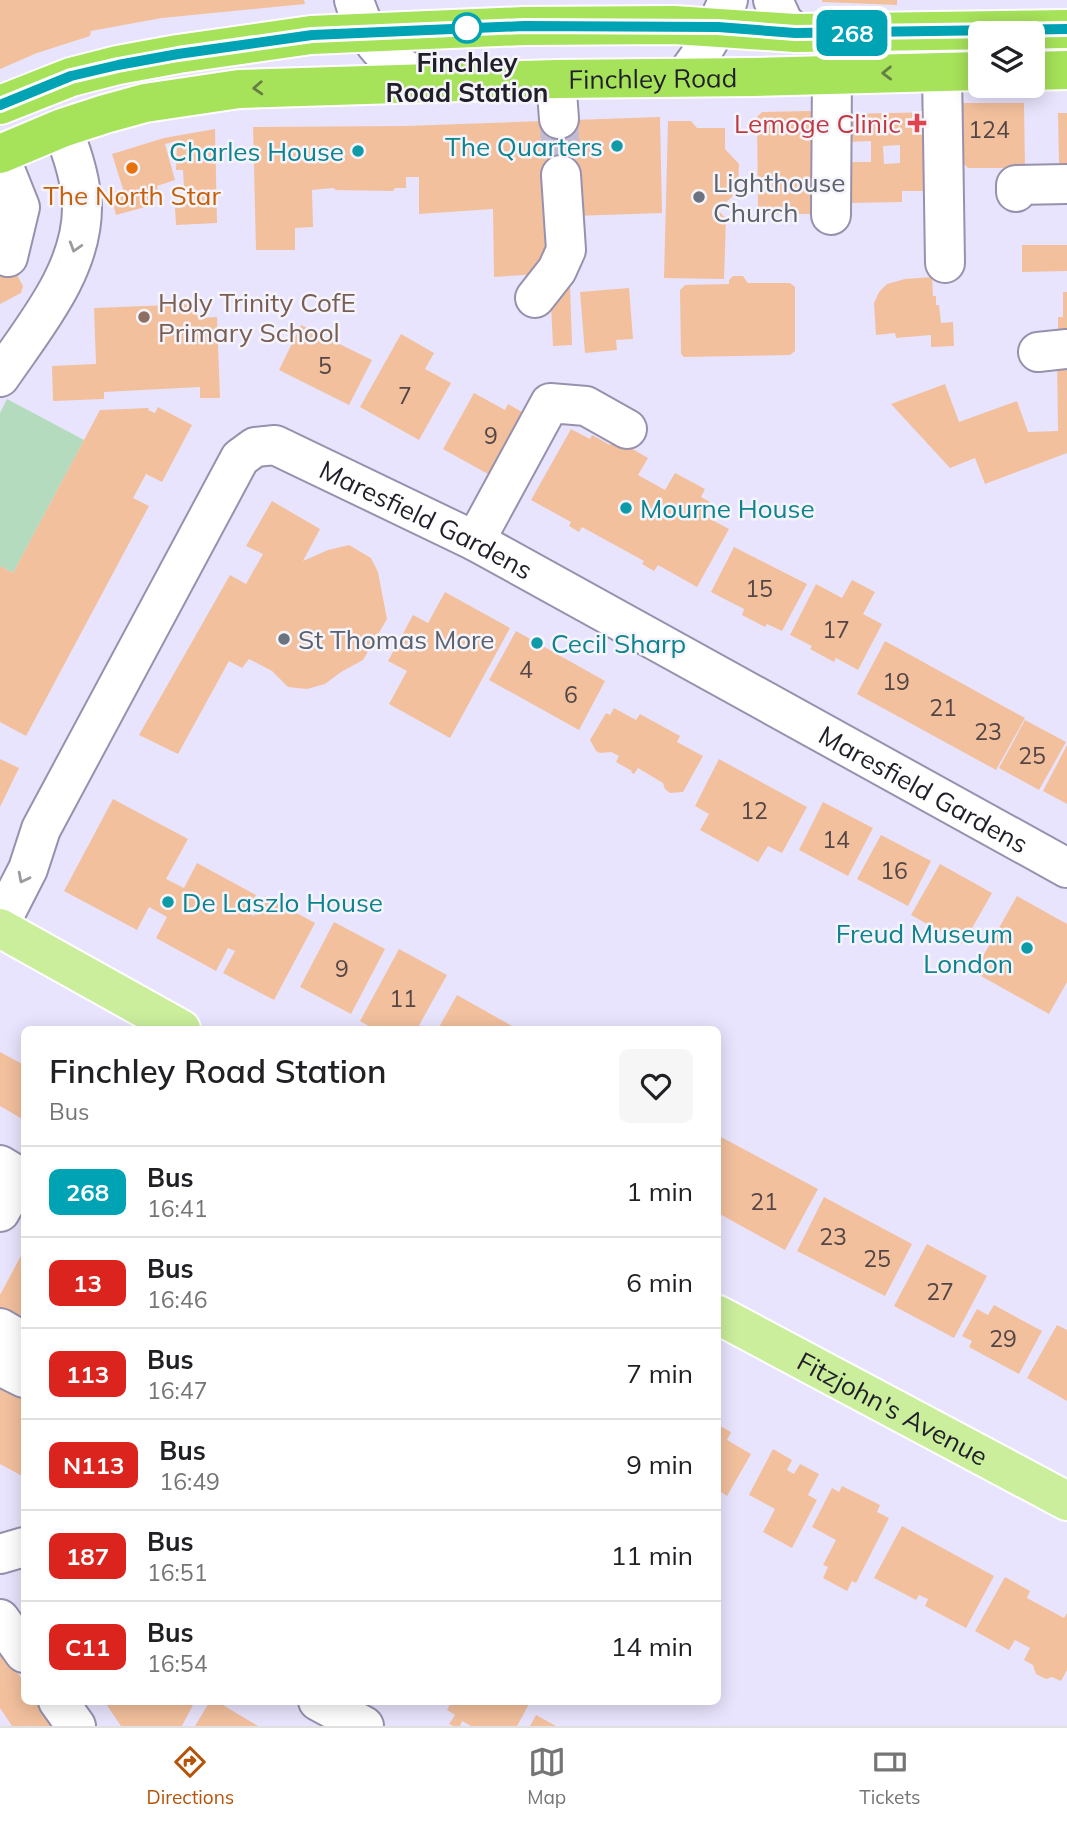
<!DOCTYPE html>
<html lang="en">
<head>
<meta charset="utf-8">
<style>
  :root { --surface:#fff; --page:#f6f6f6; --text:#202124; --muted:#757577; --line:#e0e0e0; --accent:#b45309 }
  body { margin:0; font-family:Mulish,sans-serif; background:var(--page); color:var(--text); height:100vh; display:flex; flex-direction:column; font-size:26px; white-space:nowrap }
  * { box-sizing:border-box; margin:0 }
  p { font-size:23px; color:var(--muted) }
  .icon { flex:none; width:38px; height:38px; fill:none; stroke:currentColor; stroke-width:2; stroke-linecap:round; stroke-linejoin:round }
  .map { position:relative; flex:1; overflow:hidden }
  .panel { position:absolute; left:21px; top:1026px; width:700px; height:679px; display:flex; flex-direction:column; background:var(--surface); border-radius:10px; box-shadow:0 4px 18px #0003 }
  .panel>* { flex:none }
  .badge { padding:0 14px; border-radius:10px; font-size:24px; line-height:46px }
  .fabs { position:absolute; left:968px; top:21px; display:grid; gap:14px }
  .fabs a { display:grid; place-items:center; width:77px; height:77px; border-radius:10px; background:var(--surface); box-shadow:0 4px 18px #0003; font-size:35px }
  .map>.badge { position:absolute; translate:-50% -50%; box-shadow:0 0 0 4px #fff }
  .round { display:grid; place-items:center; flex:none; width:74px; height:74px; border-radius:10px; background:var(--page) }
  .summary { display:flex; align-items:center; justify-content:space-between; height:119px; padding:0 28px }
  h1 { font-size:33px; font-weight:600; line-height:52px }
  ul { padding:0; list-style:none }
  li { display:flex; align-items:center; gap:21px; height:91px; padding:0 28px; border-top:2px solid var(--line) }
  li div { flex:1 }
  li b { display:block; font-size:26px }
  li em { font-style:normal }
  li .badge { min-width:77px; font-weight:700; text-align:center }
  .dock { display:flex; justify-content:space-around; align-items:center; height:98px; border-top:2px solid var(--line); background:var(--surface); font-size:19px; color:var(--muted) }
  .dock a { display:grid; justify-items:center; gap:4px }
  .dock .active { color:var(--accent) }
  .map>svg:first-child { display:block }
</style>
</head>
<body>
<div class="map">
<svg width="1067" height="1726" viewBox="0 0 1067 1726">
  <rect width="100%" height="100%" fill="#e9e4fd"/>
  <path fill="#b4dbbd" d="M7,399L84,440L13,573L0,566V413Z"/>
  <path fill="#f2c09d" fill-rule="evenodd" d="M0,0H304L305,4L162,18L91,31L90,36L37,53L0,69Z
    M822,0H897V5L822,2Z
    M954,103H1024L1025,168H968L954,155Z
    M810,111L814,116L815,209L810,214H762L758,210L757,117L762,112Z
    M938,112L939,191H902V202L848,203L847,162H871V141L846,142V114ZM900,145V163L884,164L883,146Z
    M1058,113H1067V163H1059Z
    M660,117L662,213L575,216L554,273L494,277L493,209L419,214V177H406V188H395L393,191L336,190L333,188L312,190L313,227L295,228V250H256L253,127L405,126Z
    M668,121H691L697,128H725V149L739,164L738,191L718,210L726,219L724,279L664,278Z
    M215,129L217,223L176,225L175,208L185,207L183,170H176L177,141L165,144L175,180L157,186L160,196L147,200L149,206L116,215L110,193L123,189L112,154L164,138Z
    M0,243L23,286L21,293L0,304Z
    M1022,245H1067V271L1022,272Z
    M733,276H743L748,283H790L795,287V351L790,355L684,357L681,354L680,290L685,285L729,284V280Z
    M932,277L933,296H936V305H939L941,323L953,322L954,346L931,347V335L896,338L895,333L876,335L874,303L879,292L887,284L905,279Z
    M570,284L572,345L553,346L550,285Z
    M629,288L633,339L616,340L617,350L585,353L580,292Z
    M1063,292H1067V342H1058V317H1063Z
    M197,304L198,318L217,317L220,398H200V387L104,392V399L53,401L52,366L96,364L94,308Z
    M301,325L372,360L349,405L279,370Z
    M401,334L434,353L425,369L451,383L419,440L360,407Z
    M1057,356H1067V453L985,484L975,458L950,468L891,404L945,384L959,422L1017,401L1028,432L1058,431Z
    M474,393L505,410L508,404L538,421L504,483L443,449Z
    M158,407L192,425L162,482L146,474L133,498L149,506L26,736L0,722V566L13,573L100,410L149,408L148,410L155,413Z
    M571,429L590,439L592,435L610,445L614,438L648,458L638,475L665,490L675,473L705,489L701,497L710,502L703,515L729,529L697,587L658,565L654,571L642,564L644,561L582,527L579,532L569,526L571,522L531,500Z
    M272,501L320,529L303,561L328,550L349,545L371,558L378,572L387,619L363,660L341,672L325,684L307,689L288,687L272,671L249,659L242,668L229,661L178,754L139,735L230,575L246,584L263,554L246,546Z
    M734,547L807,584L782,631L767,624L765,627L742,615L744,609L711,592Z
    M852,580L875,592L863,614L882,624L858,670L836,658L834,662L810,649L812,646L790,635L816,584L842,598Z
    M445,592L510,628L450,738L389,704L407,671L388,661L413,615L428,623Z
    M516,631L605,681L579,730L489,680Z
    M885,641L1025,718L996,770L857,694Z
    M614,708L636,720L640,714L680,736L677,742L703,756L683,792L670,793L665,789L663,783L638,768L634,774L631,772L632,771L616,762L619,756L611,752L600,753L596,751L590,740L606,713L610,715Z
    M1025,720L1066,742L1039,790L999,768Z
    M1067,745V804L1043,791Z
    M0,759L19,768L0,807Z
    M719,759L807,807L782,853L768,846L758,862L700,830L709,814L695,806Z
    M113,799L188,839L166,879L184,888L197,863L256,895L247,912L254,916L265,896L315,923L274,1000L223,973L235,951L228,948L216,971L156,938L167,917L149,907L137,930L64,891Z
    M823,802L873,828L848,876L799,850Z
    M881,835L931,861L908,906L857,879Z
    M940,864L992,893L963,944L911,915Z
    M1017,896L1067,924V982L1049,1014L974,972Z
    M334,922L385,949L351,1014L300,987Z
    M399,949L447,975L417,1029H374L360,1021Z
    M457,995L512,1026L510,1029H438Z
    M0,1052L24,1065V1120L0,1106Z
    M721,1137L818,1189L785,1250L718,1213V1143Z
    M824,1197L912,1244L885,1296L797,1251Z
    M927,1244L987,1276L954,1338L894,1306Z
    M24,1250V1329L0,1316V1295Z
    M994,1305L1042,1331L1019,1374L969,1347L972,1341L962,1336L977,1309L988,1315Z
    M1057,1325L1067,1330V1401L1027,1378Z
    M0,1382L24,1395V1477L0,1464Z
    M718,1425L731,1432L727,1440L751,1454L727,1496L718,1490Z
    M773,1449L792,1460L787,1470L794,1474L800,1464L819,1474L808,1495L817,1500L792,1548L763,1532L775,1509L749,1495Z
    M842,1486L880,1505L877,1512L889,1518L856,1583L852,1581L847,1591L823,1578L828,1567L823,1565L836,1540L812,1527L832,1488L839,1492Z
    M902,1526L994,1576L966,1628L925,1606L928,1599L919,1595L916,1600L874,1578Z
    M1005,1577L1030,1591L1027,1598L1064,1618L1067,1613V1670L1061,1681L1052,1677L1046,1679L1036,1674L1033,1665L1024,1660L1030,1648L1015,1640L1009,1650L975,1631Z
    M0,1637L1,1645L24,1683V1701H36L51,1726H12L0,1708Z
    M104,1701H195L182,1726H121Z
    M210,1701H216L258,1726H195Z
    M452,1701H523L529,1704L517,1726H471L462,1721L460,1726H453L449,1724L455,1715L447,1710Z
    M536,1715L556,1726H530Z"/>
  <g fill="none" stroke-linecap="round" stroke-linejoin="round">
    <path stroke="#c1bcd3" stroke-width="38" stroke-dasharray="38 19" stroke-linecap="butt" d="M559,119L561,175"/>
    <g stroke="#9791ae" stroke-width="42">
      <g id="minor">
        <path d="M354,0C367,45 393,72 439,81"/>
        <path d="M773,0L783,22L795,33"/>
        <path d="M942,72L945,263"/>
        <path d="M684,77C704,53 716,29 728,0"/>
        <path d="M556,79L559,119"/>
        <path d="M0,157L20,207L8,257"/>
        <path d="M1016,192V185L1067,184"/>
        <path d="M831,215L832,75"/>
        <path d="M535,298L557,270L566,250L561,175"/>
        <path d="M1038,352L1067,349"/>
        <path d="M0,377C34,327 83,270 82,206C81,179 72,152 62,128"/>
        <path d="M475,541L550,403L586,406L627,429"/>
        <path id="s1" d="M0,924L28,869L41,829L240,458L255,447L275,445L475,541L1067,868"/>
        <path d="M0,1165L20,1177L0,1212"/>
        <path d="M0,1328L24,1342"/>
        <path d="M0,1366L24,1378"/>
        <path d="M0,1554L24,1547"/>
        <path d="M0,1619L24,1653"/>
        <path d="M58,1701L76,1726"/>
        <path d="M318,1701L364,1726"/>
      </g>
    </g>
    <g stroke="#fff" stroke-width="42">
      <g id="major">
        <path d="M0,928L181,1029"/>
        <path id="s2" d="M718,1315L1067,1501"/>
      </g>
    </g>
    <g stroke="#fff" stroke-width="42">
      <g id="highway">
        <path d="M1032,71L1067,70"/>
        <path d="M0,105L71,77L118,65L178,54L311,35L524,26L674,25L795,33L1067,29"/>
        <path id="s3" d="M0,154L62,128L105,114L145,103L239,89L556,79L754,77L980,71"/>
      </g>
    </g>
    <use href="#minor" stroke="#fff" stroke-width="38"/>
    <use href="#major" stroke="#caee9c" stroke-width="38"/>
    <use href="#highway" stroke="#a6e25a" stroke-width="38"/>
  </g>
  <defs><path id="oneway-chevron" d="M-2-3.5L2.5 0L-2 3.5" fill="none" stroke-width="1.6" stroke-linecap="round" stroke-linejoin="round" transform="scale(1.75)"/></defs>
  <g stroke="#638042">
    <use href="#oneway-chevron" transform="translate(887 73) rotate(179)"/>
    <use href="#oneway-chevron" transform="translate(258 88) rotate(177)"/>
  </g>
  <g stroke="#9b9a9f">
    <use href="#oneway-chevron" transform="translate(75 247) rotate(107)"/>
    <use href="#oneway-chevron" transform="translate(23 878) rotate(117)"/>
  </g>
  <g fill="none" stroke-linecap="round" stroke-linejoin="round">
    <g stroke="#fff" stroke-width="16">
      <path id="line" d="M0,105L71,76L118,65L178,54L312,35L524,26L718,27L795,33L1067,29"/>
    </g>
    <use href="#line" stroke="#00a3b4" stroke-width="10"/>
  </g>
  <circle fill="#fff" stroke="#00a3b4" stroke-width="3.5" cx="467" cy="28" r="14"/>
  <path fill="#e0444e" stroke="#f6f4fb" stroke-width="2.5" d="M913.5 112.5h7v7h7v7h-7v7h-7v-7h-7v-7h7z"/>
  <g fill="#0f9aa8" stroke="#f6f4fb" stroke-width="2.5">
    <circle cx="617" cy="146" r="7"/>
    <circle cx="358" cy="151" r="7"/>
    <circle cx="626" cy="508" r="7"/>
    <circle cx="537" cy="643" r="7"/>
    <circle cx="168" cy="902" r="7"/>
    <circle cx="1027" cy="948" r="7"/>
  </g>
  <circle fill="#e8710a" stroke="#f6f4fb" stroke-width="2.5" cx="132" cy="168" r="7"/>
  <g fill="#6b7280" stroke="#f6f4fb" stroke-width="2.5">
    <circle cx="699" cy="197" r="7"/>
    <circle cx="284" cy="639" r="7"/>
  </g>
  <circle fill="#8d6e63" stroke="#f6f4fb" stroke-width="2.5" cx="144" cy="317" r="7"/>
  <g text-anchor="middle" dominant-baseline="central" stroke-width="5" stroke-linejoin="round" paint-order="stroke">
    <g font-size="23" fill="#544646">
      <text x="989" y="129">124</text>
      <text x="325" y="365">5</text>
      <text x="405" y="395">7</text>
      <text x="491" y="435">9</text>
      <text x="759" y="588">15</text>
      <text x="836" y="629">17</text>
      <text x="526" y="669">4</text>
      <text x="896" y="681">19</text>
      <text x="571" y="694">6</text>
      <text x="943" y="707">21</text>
      <text x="988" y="731">23</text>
      <text x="1032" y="755">25</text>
      <text x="754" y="810">12</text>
      <text x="836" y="839">14</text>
      <text x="894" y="870">16</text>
      <text x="342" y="968">9</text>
      <text x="403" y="998">11</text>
      <text x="764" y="1201">21</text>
      <text x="833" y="1236">23</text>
      <text x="877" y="1258">25</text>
      <text x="940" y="1291">27</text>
      <text x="1003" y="1338">29</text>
    </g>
    <g font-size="26" font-weight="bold" fill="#201e29" stroke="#f6f4fb">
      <text x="467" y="62">Finchley<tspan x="467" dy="30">Road Station</tspan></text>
    </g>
    <g font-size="26" fill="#201e29" stroke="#f6f4fb">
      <text stroke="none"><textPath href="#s3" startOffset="663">Finchley Road</textPath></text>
      <text stroke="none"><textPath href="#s1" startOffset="732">Maresfield Gardens</textPath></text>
      <text stroke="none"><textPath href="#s1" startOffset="1298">Maresfield Gardens</textPath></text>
      <text stroke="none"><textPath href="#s2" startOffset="198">Fitzjohn's Avenue</textPath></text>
    </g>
    <g font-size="26" fill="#be3a42" stroke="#f6f4fb" text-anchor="end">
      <text x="901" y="123">Lemoge Clinic</text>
    </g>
    <g font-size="26" fill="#0d838f" stroke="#f6f4fb" text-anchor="end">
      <text x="603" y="146">The Quarters</text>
      <text x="344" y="151">Charles House</text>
      <text x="640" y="508" text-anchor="start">Mourne House</text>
      <text x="551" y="643" text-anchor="start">Cecil Sharp</text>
      <text x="182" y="902" text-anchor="start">De Laszlo House</text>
      <text x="1013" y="933">Freud Museum<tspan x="1013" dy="30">London</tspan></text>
    </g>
    <g font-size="26" fill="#5b616d" stroke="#f6f4fb" text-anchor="start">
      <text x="713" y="182">Lighthouse<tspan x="713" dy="30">Church</tspan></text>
      <text x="298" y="639">St Thomas More</text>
    </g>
    <g font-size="26" fill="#c56008" stroke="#f6f4fb">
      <text x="132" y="195">The North Star</text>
    </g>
    <g font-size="26" fill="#785e54" stroke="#f6f4fb" text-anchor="start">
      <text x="158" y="302">Holy Trinity CofE<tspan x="158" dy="30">Primary School</tspan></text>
    </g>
  </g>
</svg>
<div class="fabs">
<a><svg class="icon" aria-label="layers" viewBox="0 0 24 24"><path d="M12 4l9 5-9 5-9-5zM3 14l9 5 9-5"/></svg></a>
</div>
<b class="badge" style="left:852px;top:33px;background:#00a3b4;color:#fff">268</b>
<section class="panel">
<div class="summary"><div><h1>Finchley Road Station</h1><p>Bus</p></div><a class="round"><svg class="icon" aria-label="heart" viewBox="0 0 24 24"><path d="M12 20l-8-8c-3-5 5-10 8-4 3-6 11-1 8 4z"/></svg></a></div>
<ul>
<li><span class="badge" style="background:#00a3b4;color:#fff">268</span><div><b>Bus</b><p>16:41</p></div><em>1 min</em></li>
<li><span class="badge" style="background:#dc241f;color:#fff">13</span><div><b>Bus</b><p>16:46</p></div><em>6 min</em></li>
<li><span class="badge" style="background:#dc241f;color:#fff">113</span><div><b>Bus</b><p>16:47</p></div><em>7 min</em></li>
<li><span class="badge" style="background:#dc241f;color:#fff">N113</span><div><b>Bus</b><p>16:49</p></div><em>9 min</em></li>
<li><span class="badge" style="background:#dc241f;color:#fff">187</span><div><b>Bus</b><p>16:51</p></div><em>11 min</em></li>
<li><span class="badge" style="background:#dc241f;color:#fff">C11</span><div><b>Bus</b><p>16:54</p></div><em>14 min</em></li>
</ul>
</section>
</div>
<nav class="dock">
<a class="active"><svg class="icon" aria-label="directions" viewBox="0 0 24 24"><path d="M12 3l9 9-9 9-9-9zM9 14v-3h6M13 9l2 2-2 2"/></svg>Directions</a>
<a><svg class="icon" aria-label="map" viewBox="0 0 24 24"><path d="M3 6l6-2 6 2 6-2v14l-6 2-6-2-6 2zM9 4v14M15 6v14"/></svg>Map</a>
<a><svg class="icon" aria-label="tickets" viewBox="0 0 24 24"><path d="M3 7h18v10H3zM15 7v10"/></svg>Tickets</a>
</nav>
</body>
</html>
